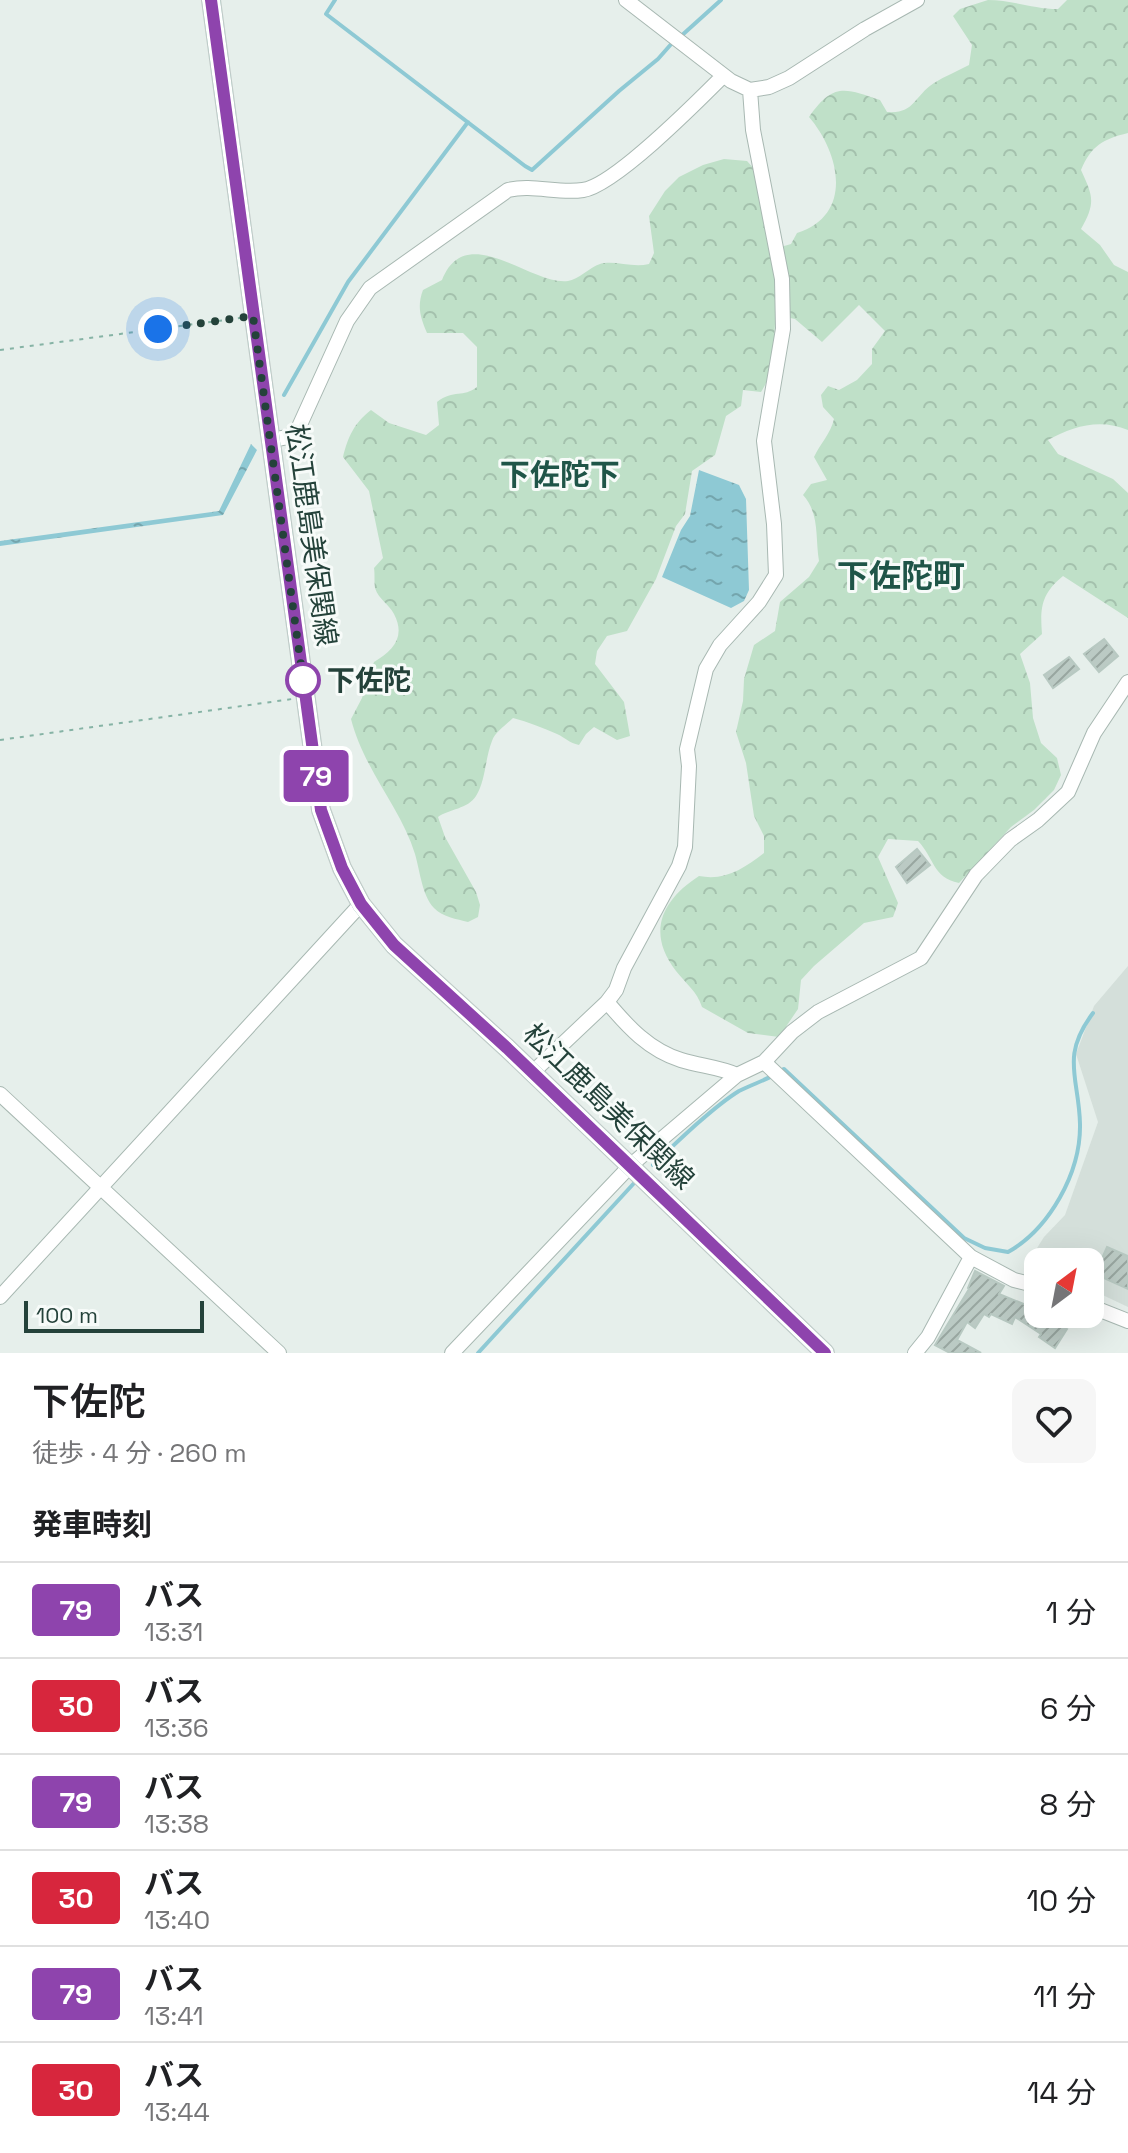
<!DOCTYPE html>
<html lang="ja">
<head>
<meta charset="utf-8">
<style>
  :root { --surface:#fff; --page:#f6f6f6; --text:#202124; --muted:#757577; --line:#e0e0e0 }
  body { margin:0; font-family:"Space Grotesk","Noto Sans JP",sans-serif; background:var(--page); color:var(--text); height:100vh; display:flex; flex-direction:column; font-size:30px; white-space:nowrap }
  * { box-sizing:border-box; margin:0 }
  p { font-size:26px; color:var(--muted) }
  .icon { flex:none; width:44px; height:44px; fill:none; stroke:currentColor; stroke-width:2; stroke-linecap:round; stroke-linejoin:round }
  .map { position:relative; height:1353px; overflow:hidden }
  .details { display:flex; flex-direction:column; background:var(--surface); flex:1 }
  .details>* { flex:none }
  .badge { padding:0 16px; border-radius:6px; font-size:28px; line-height:52px }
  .needle { width:52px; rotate:32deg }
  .fabs { position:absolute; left:1024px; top:1248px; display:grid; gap:16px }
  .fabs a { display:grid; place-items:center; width:80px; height:80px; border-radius:16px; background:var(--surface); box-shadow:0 8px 32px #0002; font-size:40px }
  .scale { position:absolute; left:24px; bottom:20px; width:180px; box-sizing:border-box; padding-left:8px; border:4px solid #24423a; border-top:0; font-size:22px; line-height:28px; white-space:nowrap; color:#24423a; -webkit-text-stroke:6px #f7fbf9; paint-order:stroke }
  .you { position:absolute; width:40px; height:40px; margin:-20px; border:6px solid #fff; border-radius:50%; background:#1a73e8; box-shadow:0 0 0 12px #1a73e833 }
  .map>.badge { position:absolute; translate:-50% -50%; box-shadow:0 0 0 4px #fff }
  h2 { padding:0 32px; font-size:30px; line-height:72px }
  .round { display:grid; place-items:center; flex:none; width:84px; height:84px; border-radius:16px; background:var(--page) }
  .headline { display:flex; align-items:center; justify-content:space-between; height:136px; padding:0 32px }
  h1 { font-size:38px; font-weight:600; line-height:60px }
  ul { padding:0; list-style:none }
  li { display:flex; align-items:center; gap:24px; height:96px; padding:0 32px; border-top:2px solid var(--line) }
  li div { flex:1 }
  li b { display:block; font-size:30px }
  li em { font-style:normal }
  li .badge { min-width:88px; font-weight:700; text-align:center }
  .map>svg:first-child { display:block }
</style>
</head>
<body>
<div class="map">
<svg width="1128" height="1353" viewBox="0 0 1128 1353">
  <defs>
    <pattern id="forest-crowns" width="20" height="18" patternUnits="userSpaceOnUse" patternTransform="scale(2)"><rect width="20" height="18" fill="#bfe0c8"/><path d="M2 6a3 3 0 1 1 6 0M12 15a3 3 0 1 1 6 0" fill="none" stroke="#a4c1ad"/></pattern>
    <pattern id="water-ripples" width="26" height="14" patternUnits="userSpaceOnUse" patternTransform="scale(2)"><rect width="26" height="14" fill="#8ec9d4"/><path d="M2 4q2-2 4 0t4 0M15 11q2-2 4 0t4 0" fill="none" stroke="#74a5ad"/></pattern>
    <pattern id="building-hatch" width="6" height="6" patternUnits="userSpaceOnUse" patternTransform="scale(2)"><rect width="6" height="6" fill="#bbcac4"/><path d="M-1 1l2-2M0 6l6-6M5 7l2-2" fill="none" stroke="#98a6a0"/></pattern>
  </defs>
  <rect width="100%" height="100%" fill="#e6efeb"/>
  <path fill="#d4dfda" d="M1128,966V1307L1090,1289V1262H1038V1268L1027,1264L1044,1237L1065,1215L1098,1122L1076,1054L1094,1006Z"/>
  <path fill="url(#forest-crowns)" d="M988,0C1012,0 1033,9 1058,9L1067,0H1128V133C1103,139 1091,146 1081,170C1093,196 1096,203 1081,229L1100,245L1114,265L1128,272V430C1100,418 1073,426 1048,440L1058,454L1113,479L1128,493V618L1063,576C1041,594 1040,608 1042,634L1020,654L1030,683L1033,718L1041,743L1057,758L1061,775L1054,790L1034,810L1011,827L959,883C932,877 935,859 918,841L888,839L878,857L898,903L893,917L864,923L814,966L801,980L798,1009L779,1037L748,1033L702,1007C697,991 686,984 676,971C646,932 662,900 699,876C725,881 743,869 764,853V836L754,816L746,763L736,732L743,701L744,679L754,645L775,631L780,602L809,577L819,561C815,537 820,514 803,495L811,484L827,480L814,457C820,444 831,433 834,419L823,407L821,395L828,386L839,390L857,380L872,364V349L885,331L859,305L822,342L795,319L776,315C772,344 778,366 761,392L743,390L741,406L726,416L715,455L692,471L685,514L676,526L656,579L627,631L607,636L597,651L595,664L624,702L630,736L617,740L594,727L586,734L579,745C569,743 566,738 557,734C543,728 528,722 513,718C506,725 495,732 492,741C485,758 486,780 476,796C468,809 449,809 438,817L445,837L476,892L480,905L478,917L468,922C457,919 442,917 434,908C422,895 420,871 415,854C401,808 364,770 351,719L362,698L374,662C393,651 406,637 394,614C389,604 379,600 375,588C374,582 375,574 374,568L383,558L369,491L343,457C348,437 354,423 371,410L389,423L426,435L439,425L437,402C454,389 463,398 477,387V347L463,333H427C420,317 417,306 423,290L442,280C466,219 531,286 568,281C578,280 590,267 600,264C614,260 632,268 649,264L654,253L649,216L665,191L679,177L703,165L724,159L747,161L757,172L774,249L791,244L797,233C854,215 840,153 809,117C833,82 845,88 880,100L887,112C915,114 913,97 934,83C945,76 958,71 969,65L972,45L953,16L960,9Z"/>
  <path fill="url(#water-ripples)" d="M251,444L257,450L223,515L0,546V541L219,511Z
    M699,470L739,485L746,499L749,590L744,601L731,608L662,577L681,530L690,516Z"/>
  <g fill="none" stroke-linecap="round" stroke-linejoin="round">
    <path stroke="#8ec9d4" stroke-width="4" d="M335,0L326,14L525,166L532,170L619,91L658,59L673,42
      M680,37L721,0
      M284,395L348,282L468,122
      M653,1165C676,1143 713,1107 739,1091C755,1083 770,1079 784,1069L964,1238L985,1248L1008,1252C1049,1229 1081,1173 1080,1124C1079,1077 1060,1057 1093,1013
      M478,1353L636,1181"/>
  </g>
  <path fill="url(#building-hatch)" stroke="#b8c9c2" stroke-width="2" d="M1104,639L1118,656L1099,672L1084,654Z
    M1069,657L1079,669L1053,688L1044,675Z
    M917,849L930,865L907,883L896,867Z
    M1107,1247L1128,1256V1289L1095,1274Z
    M975,1271L1004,1286L999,1294L1031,1307L1067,1329L1055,1348L1039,1337L1041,1334L1015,1317L1012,1324L991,1314L989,1317L984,1314L975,1328L967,1322L957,1340L981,1353H950L935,1345L969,1289L968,1288Z"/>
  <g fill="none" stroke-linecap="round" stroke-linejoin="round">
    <g stroke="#a8b8b2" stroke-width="16">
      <path id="minor" d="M626,0L731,81L750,90L769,87L789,78L865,29L917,0
        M271,440L288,437L298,429L347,321L370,288L508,190C533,184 558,194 583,190C615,185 698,101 723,76
        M607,1002C628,1027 649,1050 681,1060C700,1066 719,1067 737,1075
        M764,1062L971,1257L1014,1280L1038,1286
        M533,1072L607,1002L616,990L624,968L679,866L685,847L689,766L687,749L706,669L720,645L759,602L776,575L774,524L764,441L783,329L782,279L753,130L750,90
        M0,1094L279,1353
        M0,1297L361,904
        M1090,1306L1128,1321
        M452,1353L631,1165L737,1075L764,1062L792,1032L818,1012L921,958L976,875L1010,840L1038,820L1068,792L1094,733L1128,682
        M915,1353L928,1337L971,1257"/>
    </g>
    <g stroke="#c2cac8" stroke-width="20">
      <path id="major" d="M211,0L321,810L342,868L361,904L394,945L507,1048L825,1353"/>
    </g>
    <path stroke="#86b3a5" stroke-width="2" stroke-dasharray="4 6" stroke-linecap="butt" d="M0,350L240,318
      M0,740L292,699"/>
    <use href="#minor" stroke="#fff" stroke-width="14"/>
    <use href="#major" stroke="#6aa596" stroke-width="18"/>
  </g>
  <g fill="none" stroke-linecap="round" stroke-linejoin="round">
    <g stroke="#fff" stroke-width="18">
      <path id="line" d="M211,0L321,810L342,868L361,904L394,945L507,1048L825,1353"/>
    </g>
    <use href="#line" stroke="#8e44ad" stroke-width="12"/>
    <path stroke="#24423a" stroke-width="8" stroke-dasharray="0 14.4" d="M158,329L253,316L303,680"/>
  </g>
  <circle fill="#fff" stroke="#8e44ad" stroke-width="4" cx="303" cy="680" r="16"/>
  <g text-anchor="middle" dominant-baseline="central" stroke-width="6" stroke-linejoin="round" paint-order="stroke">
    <g font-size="28" fill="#24423a" stroke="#f7fbf9">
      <text transform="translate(312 535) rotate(82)">松江鹿島美保関線</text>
      <text transform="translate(609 1106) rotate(44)">松江鹿島美保関線</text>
    </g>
    <g font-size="28" font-weight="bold" fill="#24423a" stroke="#f7fbf9" text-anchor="start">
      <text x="327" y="680">下佐陀</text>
    </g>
    <g font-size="30" font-weight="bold" fill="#1f5548" stroke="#f7fbf9">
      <text x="560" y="474">下佐陀下</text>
    </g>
    <g font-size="32" font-weight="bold" fill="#1f5548" stroke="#f7fbf9">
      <text x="901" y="576">下佐陀町</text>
    </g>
  </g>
</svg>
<div class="fabs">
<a><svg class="needle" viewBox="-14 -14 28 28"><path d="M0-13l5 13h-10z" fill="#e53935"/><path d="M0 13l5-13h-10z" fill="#757577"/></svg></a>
</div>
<div class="scale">100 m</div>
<div class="you" style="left:158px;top:329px"></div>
<b class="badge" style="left:316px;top:776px;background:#8e44ad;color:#fff">79</b>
</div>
<section class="details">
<div class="headline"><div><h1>下佐陀</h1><p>徒歩 · 4 分 · 260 m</p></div><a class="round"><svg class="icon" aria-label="heart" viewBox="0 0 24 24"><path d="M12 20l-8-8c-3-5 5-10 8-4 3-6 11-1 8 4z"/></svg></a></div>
<h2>発車時刻</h2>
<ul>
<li><span class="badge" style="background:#8e44ad;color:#fff">79</span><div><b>バス</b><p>13:31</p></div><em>1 分</em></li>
<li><span class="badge" style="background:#d7263d;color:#fff">30</span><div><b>バス</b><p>13:36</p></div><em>6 分</em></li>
<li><span class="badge" style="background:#8e44ad;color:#fff">79</span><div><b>バス</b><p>13:38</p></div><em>8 分</em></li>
<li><span class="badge" style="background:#d7263d;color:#fff">30</span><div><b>バス</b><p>13:40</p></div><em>10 分</em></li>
<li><span class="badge" style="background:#8e44ad;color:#fff">79</span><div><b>バス</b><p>13:41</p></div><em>11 分</em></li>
<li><span class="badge" style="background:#d7263d;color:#fff">30</span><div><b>バス</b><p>13:44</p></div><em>14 分</em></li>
</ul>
</section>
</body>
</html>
